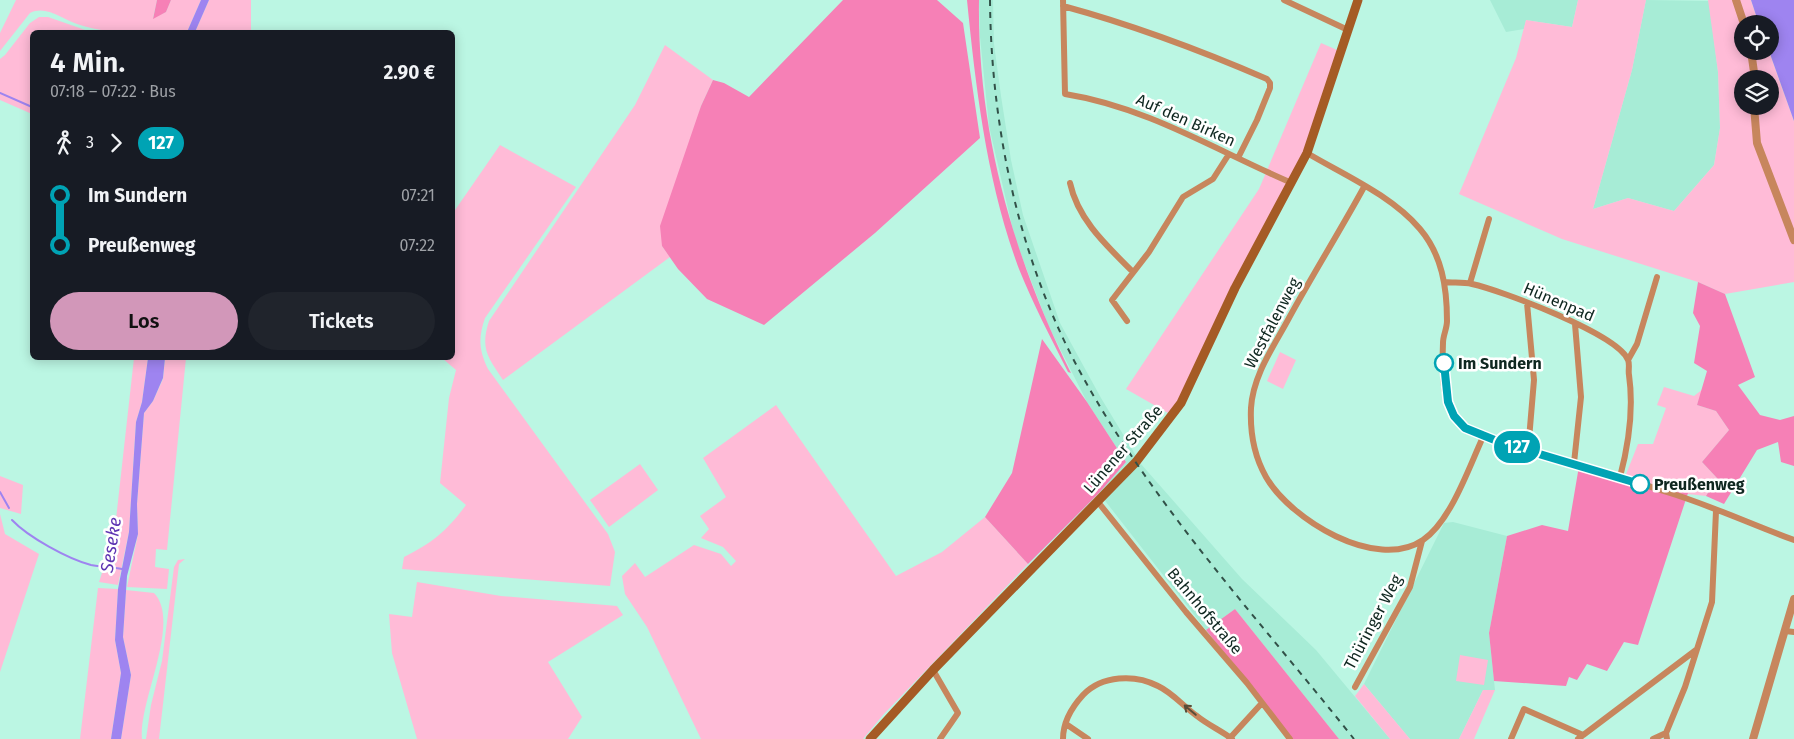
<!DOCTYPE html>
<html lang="de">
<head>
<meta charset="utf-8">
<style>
  :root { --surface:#171b24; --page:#20242c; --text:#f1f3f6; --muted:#9ea1a6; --accent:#d297b9 }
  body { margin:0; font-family:"Fira Sans",sans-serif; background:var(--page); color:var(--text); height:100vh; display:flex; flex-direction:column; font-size:19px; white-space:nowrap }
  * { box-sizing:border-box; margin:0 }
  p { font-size:16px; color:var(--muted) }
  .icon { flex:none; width:28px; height:28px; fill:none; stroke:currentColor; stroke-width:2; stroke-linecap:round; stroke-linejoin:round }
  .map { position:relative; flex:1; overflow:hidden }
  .details { position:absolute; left:30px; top:30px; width:425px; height:330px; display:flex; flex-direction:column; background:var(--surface); border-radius:8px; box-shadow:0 2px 12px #0003 }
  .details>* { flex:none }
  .badge { padding:0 10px; border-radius:16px; font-size:18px; line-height:32px }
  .controls { position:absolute; left:1734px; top:15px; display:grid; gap:10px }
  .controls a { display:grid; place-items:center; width:45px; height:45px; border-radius:50%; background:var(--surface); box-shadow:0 2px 12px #0003; font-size:25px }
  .map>.badge { position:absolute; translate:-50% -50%; box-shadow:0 0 0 2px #fff }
  .legs { display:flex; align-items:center; gap:8px; height:55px; padding:0 20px; font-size:16px }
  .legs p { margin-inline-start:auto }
  .headline { display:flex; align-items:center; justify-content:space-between; height:85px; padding:0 20px }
  h1 { font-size:28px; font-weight:600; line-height:38px }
  .primary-button { display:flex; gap:10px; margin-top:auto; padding:10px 20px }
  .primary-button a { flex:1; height:58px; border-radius:30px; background:var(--accent); color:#111; font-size:20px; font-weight:600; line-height:58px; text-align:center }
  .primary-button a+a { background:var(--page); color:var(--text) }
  ul { padding:0 20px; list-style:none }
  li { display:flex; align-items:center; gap:18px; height:50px; font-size:19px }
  li i { display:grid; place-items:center; width:8px; height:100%; margin:0 6px; background:currentColor }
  li i::after { content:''; width:12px; height:12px; margin:-6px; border:4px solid; border-radius:50%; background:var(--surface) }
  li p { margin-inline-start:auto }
  li:first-child i { background:linear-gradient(#0000 50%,currentColor 0) }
  li:last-child i { background:linear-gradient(currentColor 50%,#0000 0) }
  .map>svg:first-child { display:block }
</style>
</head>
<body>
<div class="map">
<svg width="1794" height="739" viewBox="0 0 1794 739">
  <rect width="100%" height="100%" fill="#bbf6e3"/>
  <path fill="#a7ecd6" d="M979,0H993L994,44L1001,96L1011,160L1023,215L1060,323L1101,398L1141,464L1242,579L1316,650L1390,739H1339L1235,609L1206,630L1099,493L1126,462L1087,402L1049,327L1015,239L989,126L980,37Z
    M1490,0H1578L1572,27L1526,20L1524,29L1506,32Z
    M1646,0L1709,1L1718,72L1720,128L1714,165L1674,211L1628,198L1593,209L1632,70Z
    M1453,522L1507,536L1489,633L1495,690H1483L1459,739H1410L1364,684L1444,523Z"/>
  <path fill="#ffbbd7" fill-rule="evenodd" d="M16,0H157L153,18L166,12L171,0H201L187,32C150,32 113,36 77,24C62,19 46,5 30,13L0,51V33Z
    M209,0H251V32H195Z
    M1578,0H1646L1632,70L1593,209L1628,198L1674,211L1714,165L1720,128L1718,72L1708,0H1751L1759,24H1742V51H1769L1794,121V282L1725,294L1698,282L1562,239L1459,194L1516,58L1526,20L1572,27ZM1742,79H1770V106H1742Z
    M39,17H48L91,32H32V114L0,100V59L5,55L30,23Z
    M1321,43L1344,53L1311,146L1175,417L1126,389L1259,189Z
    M665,45L713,80L701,106L662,246L670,257L503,380C488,357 480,349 489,321L635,105Z
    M500,145L576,187L485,318C478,338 479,350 488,369L608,534L615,552L610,586L402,569L404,557C432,543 447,531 466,505L440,483L449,398L456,370L442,358H452L453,213Z
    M1280,352L1296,360L1283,389L1267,381Z
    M134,358H148L142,402L136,422L129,532L118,585L99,582L114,537Z
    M165,358H186L167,550L156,549L155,567L169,569L167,589L127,587L138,534L137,504L144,413L153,401L163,379Z
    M1664,387L1694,396L1703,389L1697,405L1716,411L1729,430L1702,462L1717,478L1706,496L1651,490L1623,482L1638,444H1653L1666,408L1657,405Z
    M776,405L896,576L942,552L985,517L1028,564L883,715L863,739H701L647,627L625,594L622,576L635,563L645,577L694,545L721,554L731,566L736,561L723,547L701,538L709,529L700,516L726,497L703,458Z
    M640,464L658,490L609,527L590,500Z
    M0,476L23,485L21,514L0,508Z
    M0,514L5,534L39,554L0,672Z
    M185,559L179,564L159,739H146L151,705L162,661L174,567L178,560Z
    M417,582L501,596L617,606L623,615L548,662L582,717L568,739H417L392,653L389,614L412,617Z
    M98,588L118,589L115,640L121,673L111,739H80Z
    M126,590L154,593C182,622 138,702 142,739H121L131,675L123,637Z
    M1460,655L1488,660L1484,685L1456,681Z
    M1364,684L1410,739H1390L1355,696Z
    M1483,690H1495L1474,739H1459Z"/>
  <path fill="#f680b6" d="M157,0H171L166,12L153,19Z
    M843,0H937L963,23L980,138L875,233L764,325L707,299L678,269L662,246L660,226L701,106L713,80L724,83L749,97Z
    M967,0H979C977,130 1013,257 1071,373L1068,372C1051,338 1033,304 1019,269C987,183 976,91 967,0Z
    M1698,282L1725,294L1755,377L1738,385L1760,415L1780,420L1794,416V466L1781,462L1778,442L1757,450L1724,504L1706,496L1717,478L1702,462L1729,430L1716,411L1697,405L1707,371L1694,363L1700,326L1693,313Z
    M1042,339L1087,402L1126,462L1099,493L1028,564L985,517L1012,473Z
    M1579,466L1651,490L1688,493L1638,645L1624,642L1607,671L1587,664L1577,680L1569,677L1566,686L1494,681L1489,633L1507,536L1542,525L1568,531Z
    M1235,609L1339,739H1292L1206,630Z"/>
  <path fill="#9e84f0" d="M201,0H209L195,32H187Z
    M1751,0H1794V121L1769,51L1770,24H1759Z
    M148,358H165L163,378L153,401L144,413L137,504L138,534L127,576L123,637L131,675L121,739H111L121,673L115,640L118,589L129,532L136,422L142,402Z"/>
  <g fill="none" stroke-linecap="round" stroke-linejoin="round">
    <path stroke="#9e84f0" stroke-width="2" d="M0,93L32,107
      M0,492L9,508
      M12,520C28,537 68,559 91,565C101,567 112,567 122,569"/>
    <path stroke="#c7865d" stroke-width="6" d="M1063,0L1065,94C1147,107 1217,151 1292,183
      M1284,0L1348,30
      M1063,6C1133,25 1200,50 1267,79L1270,83V88L1257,120L1238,158
      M1307,153C1344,175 1391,195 1420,229C1442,255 1447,287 1447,321C1447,329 1443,335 1443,343C1442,369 1441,403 1459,423C1476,441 1533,451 1558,459C1596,470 1633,481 1670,493C1712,506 1753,525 1794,540
      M1070,183C1078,220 1107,246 1133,272
      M1364,187C1340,231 1313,274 1289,318C1274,346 1253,375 1251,408C1250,431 1254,456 1266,477C1290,519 1376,572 1423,540C1451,521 1469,467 1483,437
      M1445,282C1453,283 1463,282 1472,284C1500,290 1618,334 1628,360C1630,364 1628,371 1629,375C1634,410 1629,443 1620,477
      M1470,283L1489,219
      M1527,303L1534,380L1528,451
      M1127,321L1112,300L1149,252L1183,197L1213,179L1229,154
      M1628,360L1637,344L1657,277
      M1574,463L1581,397L1575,324
      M1098,502L1186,612L1247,683L1290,739
      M1785,631L1794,632
      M933,670L958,713L940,739
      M1355,687L1410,587L1422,541
      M1066,724L1088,739
      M1063,739C1063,723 1072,707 1083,695C1102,675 1135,674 1158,686C1173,693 1184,707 1197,716C1208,725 1222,731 1232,739
      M1229,739L1262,703
      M1511,739L1524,709L1583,735
      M1578,739L1696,650
      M1653,739L1666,733
      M1667,739L1666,733L1685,687L1712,602L1716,511"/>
    <path stroke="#c7865d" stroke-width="8" d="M1736,0L1744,24
      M1751,51L1755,79
      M1754,106L1757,143L1794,240
      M1753,739L1794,599"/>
    <path stroke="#a55b25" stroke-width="9" d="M870,739L933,670L1136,462L1181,403L1235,288L1307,153L1358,0"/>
    <path stroke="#325148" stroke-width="2" stroke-dasharray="6 6" stroke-linecap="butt" d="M990,0C991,130 1020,265 1084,379C1157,510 1261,622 1354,739"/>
  </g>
  <defs><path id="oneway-shaft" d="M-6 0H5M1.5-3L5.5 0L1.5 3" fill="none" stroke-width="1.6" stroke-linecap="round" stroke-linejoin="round" transform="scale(1.25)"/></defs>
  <use stroke="#594d38" href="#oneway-shaft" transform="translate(1190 710) rotate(-140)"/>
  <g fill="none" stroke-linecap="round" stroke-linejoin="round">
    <g stroke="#fff" stroke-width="11">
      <path id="line-1" d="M1444,363L1448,402L1454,416L1465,428L1502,443L1640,484"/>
    </g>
    <use href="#line-1" stroke="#00a3b4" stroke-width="8"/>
  </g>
  <g fill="#fff" stroke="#00a3b4" stroke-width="2.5">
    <circle cx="1444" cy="363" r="9"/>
    <circle cx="1640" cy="484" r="9"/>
  </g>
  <g text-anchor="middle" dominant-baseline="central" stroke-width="5" stroke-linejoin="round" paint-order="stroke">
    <g font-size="16" fill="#0f2720" stroke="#fff">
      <text transform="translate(1186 120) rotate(24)">Auf den Birken</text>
      <text transform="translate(1559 302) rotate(23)">Hünenpad</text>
      <text transform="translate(1272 323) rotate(-62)">Westfalenweg</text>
      <text transform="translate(1123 449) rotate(-49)">Lünener Straße</text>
      <text transform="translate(1205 611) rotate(50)">Bahnhofstraße</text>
      <text transform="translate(1373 622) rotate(-62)">Thüringer Weg</text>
    </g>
    <g font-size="16" font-weight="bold" fill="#0f2720" stroke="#fff" text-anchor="start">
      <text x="1458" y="363">Im Sundern</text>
      <text x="1654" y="484">Preußenweg</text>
    </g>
    <g font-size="18" font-style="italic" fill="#5f36b3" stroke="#fff">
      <text transform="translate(111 545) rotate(-81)">Seseke</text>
    </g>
  </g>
</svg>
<div class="controls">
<a><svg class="icon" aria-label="locate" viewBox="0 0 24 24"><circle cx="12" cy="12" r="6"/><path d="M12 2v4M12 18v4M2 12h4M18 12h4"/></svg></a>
<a><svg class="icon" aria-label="layers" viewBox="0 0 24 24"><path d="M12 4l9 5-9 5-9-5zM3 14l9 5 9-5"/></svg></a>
</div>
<b class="badge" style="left:1517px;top:447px;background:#00a3b4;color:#fff">127</b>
<section class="details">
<div class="headline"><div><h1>4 Min.</h1><p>07:18 – 07:22 · Bus</p></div><b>2.90 €</b></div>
<div class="legs"><svg class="icon" aria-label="walk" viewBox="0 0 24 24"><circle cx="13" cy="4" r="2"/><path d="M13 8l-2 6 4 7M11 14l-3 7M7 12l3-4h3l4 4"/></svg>3<svg class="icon" aria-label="forward" viewBox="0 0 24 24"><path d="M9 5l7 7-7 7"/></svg><b class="badge" style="background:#00a3b4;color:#fff">127</b></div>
<ul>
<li><i style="color:#00a3b4"></i><b>Im Sundern</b><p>07:21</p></li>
<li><i style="color:#00a3b4"></i><b>Preußenweg</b><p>07:22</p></li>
</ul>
<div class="primary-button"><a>Los</a><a>Tickets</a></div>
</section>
</div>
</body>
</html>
